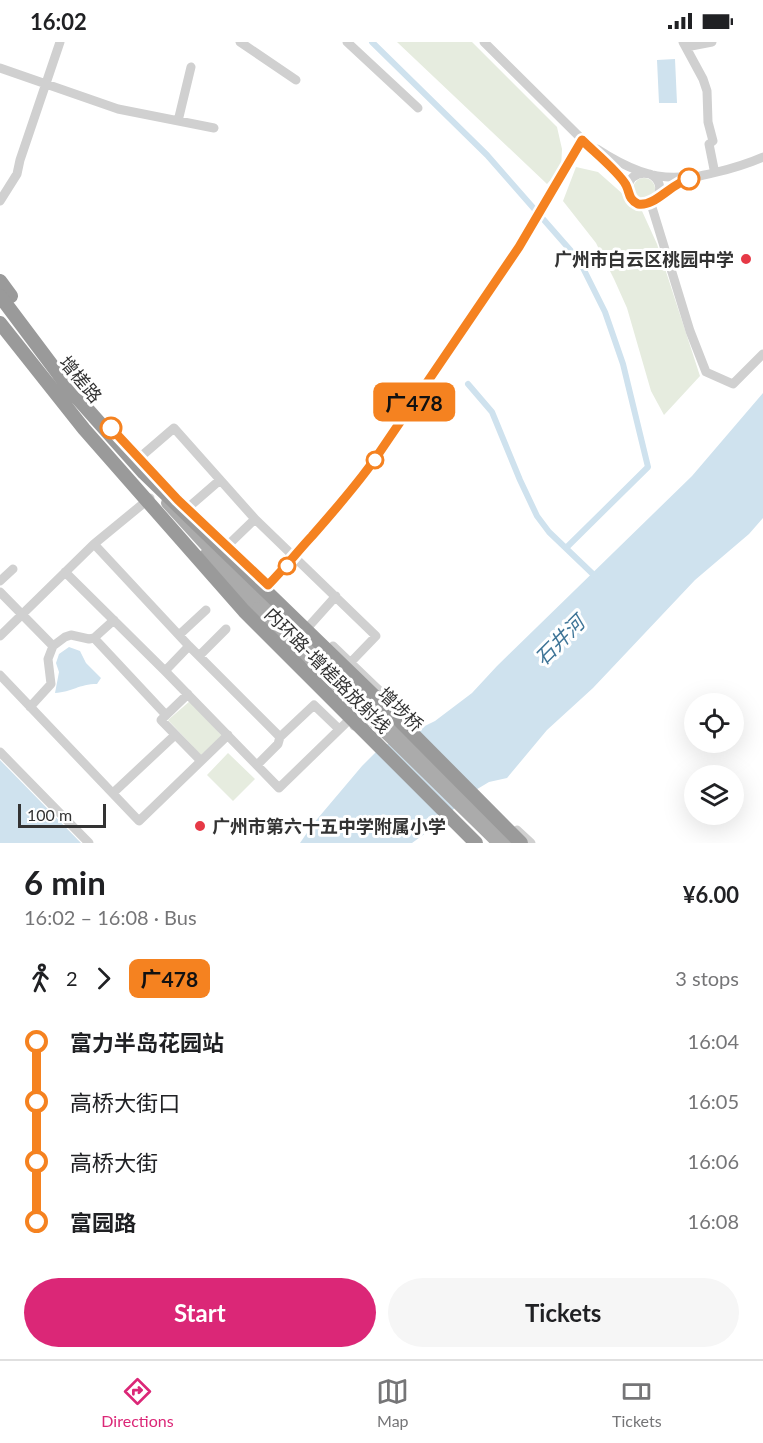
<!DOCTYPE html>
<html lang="en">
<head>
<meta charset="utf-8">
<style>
  :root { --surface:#fff; --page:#f6f6f6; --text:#202124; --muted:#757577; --line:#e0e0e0; --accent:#db2777 }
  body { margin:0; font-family:Lato,"Noto Sans SC",sans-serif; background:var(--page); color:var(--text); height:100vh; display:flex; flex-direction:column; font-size:22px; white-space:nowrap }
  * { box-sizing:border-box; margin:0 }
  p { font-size:20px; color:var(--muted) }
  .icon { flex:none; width:33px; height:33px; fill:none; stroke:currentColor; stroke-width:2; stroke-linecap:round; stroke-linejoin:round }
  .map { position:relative; height:801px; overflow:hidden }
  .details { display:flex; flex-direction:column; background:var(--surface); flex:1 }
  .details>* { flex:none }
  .badge { padding:0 12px; border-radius:9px; font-size:21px; line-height:39px }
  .controls { position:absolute; left:684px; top:651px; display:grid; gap:12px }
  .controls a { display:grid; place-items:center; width:60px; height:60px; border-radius:50%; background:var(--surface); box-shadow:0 6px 24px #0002; font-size:30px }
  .scale { position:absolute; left:18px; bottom:15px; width:88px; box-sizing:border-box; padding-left:6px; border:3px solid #333; border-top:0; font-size:16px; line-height:21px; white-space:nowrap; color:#333; -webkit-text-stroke:4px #fff; paint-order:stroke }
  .map>.badge { position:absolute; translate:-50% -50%; box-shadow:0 0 0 3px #fff }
  .legs { display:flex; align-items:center; gap:9px; height:66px; padding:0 24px; font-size:20px }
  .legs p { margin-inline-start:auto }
  .headline { display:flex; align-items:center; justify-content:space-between; height:102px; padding:0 24px }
  h1 { font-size:33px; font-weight:700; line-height:45px }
  .primary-button { display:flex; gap:12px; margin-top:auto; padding:12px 24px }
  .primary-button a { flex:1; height:69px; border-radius:36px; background:var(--accent); color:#fff; font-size:24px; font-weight:700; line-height:69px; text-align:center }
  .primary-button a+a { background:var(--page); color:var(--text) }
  ul { padding:0 24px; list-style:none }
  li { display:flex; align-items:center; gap:21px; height:60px; font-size:22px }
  li i { display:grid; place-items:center; width:9px; height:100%; margin:0 8px; background:currentColor }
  li i::after { content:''; width:15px; height:15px; margin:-8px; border:4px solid; border-radius:50%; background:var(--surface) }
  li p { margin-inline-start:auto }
  li:first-child i { background:linear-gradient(#0000 50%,currentColor 0) }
  li:last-child i { background:linear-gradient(currentColor 50%,#0000 0) }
  .status { display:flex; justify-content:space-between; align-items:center; height:42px; padding:0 30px; background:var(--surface); direction:ltr }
  .status svg { height:16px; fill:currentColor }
  .dock { display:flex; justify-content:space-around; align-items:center; height:84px; border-top:2px solid var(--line); background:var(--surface); font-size:16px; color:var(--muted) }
  .dock a { display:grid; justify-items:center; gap:3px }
  .dock .current { color:var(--accent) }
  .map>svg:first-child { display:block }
</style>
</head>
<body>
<div class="status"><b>16:02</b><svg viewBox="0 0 49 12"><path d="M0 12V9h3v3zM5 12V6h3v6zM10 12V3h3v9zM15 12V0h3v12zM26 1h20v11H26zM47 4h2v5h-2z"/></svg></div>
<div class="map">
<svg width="763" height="801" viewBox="0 0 763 801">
  <rect width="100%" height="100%" fill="#fff"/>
  <path fill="#e6ecdf" d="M397,0H472L557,85L562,107L561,127L547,142Z
    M576,125L598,130L642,169L657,202L700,334L664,373L651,349L627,266L614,237L596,201L563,159Z
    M633 147a11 11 0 1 1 22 0a11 11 0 1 1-22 0Z
    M190,659L222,694L201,713L168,678Z
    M228,711L255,737L233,759L207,733Z"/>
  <path fill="#cfe2ee" d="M675,17L677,61H659L657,18Z
    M763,351V476L749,492L695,538L593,646L547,688L507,736L489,740L474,749L430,788L412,801H300L313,782L362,724L380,706L435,679L472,651L497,624L692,434Z
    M69,605L80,609L86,621L101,636L97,642C79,642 72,650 55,651L59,630L56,621L59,612Z
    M0,718L81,801H0Z"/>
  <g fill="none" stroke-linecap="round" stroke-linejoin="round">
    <path stroke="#cfe2ee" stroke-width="6" d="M372,0L487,113L579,218L605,270L623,322L648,425L566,506
      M468,342L492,370L520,438L537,474L549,490L597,536"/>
    <path stroke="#d0d0d0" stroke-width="9" d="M240,0L296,38
      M347,0L418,66
      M484,0L620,135C627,143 627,157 637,162C652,168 665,148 677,141C688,136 701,134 713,131C730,127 747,122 763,115
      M683,0L703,37L707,49L708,80L713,99L709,102L714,127
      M686,5L712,0
      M0,26L118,67L214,86
      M178,79L191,25
      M597,107C623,124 655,140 688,134
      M627,146C630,134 638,129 650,132C660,137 662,146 657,156
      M0,159L17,132L20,118L60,0
      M651,162L690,289L706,330L733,342L763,312
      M57,337L73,325
      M138,417L174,386L255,477L376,594L350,621L351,626
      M182,471L220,438
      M94,502L189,604L280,695
      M227,504L255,477
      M65,530L165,629L279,746L348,679
      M0,539L13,527
      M268,543L296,515L375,417L519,205L582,98
      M0,550L53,604
      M310,583L336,554
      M179,593L206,568
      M0,594L94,502L150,456
      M94,596L166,673
      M333,604L385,654L386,662C379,675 368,681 354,684
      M199,614L226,587
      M165,629L189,604
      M0,633L139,779L228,693
      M188,652L161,678L201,719
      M30,665L51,642L48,617L53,604L65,595L71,593L89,597L94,596L114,578
      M0,710L89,801
      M257,723L278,702L280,695L314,663L339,687
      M113,751L175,693
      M517,788L531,801"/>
    <path stroke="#ababab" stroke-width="12" d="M167,461L208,506L265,561
      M205,513L258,566"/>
    <path stroke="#9a9a9a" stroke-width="14" d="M0,239L11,254"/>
    <path stroke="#ababab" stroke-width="12" d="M265,561L511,801
      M258,566L498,801"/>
    <path stroke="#9a9a9a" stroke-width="14" d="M0,254L72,350L144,431L397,676L521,801
      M0,281L84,387L244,569L476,801"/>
  </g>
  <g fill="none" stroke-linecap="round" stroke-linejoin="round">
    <g stroke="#fff" stroke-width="14">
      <path id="line-1" d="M111,386L178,458L268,543C284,527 297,510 312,494C334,469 356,444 375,417L519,205L582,98C593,109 619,130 626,143C630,151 628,157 638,162C655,165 670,142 689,137"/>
    </g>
    <use href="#line-1" stroke="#f58220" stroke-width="9"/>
  </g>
  <g fill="#fff" stroke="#f58220" stroke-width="3">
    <circle cx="689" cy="137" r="10"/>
    <circle cx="111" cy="386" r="10"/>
    <circle cx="375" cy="418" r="8"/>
    <circle cx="287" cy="524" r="8"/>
  </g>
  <g fill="#e63946" stroke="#fff" stroke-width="2">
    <circle cx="746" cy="217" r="6"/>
    <circle cx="200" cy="784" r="6"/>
  </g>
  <g text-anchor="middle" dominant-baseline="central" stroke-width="6" stroke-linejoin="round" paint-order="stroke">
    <g font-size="18" font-weight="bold" fill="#333" stroke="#fff" text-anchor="end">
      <text x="734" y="217">广州市白云区桃园中学</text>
      <text x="212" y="784" text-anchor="start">广州市第六十五中学附属小学</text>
    </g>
    <g font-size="18" fill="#333" stroke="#fff">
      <text transform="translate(81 337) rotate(50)">增槎路</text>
      <text transform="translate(328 628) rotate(45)">内环路-增槎路放射线</text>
      <text transform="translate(401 667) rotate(44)">增埗桥</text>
    </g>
    <g font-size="20" font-style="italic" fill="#3f7597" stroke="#fff">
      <text transform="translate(559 598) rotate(-45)">石井河</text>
    </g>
  </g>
</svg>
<div class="controls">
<a><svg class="icon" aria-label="locate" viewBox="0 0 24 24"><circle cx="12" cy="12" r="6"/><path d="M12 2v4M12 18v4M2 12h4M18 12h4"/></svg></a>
<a><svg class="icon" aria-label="layers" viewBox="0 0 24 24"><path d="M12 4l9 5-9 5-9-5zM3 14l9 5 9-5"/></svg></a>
</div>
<div class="scale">100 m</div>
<b class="badge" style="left:414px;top:360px;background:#f58220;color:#111">广478</b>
</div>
<section class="details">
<div class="headline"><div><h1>6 min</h1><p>16:02 – 16:08 · Bus</p></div><b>¥6.00</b></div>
<div class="legs"><svg class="icon" aria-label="walk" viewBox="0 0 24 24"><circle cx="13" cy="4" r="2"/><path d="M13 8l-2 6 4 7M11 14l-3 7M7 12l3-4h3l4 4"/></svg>2<svg class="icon" aria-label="forward" viewBox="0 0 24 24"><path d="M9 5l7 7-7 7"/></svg><b class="badge" style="background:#f58220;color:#111">广478</b><p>3 stops</p></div>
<ul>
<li><i style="color:#f58220"></i><b>富力半岛花园站</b><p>16:04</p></li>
<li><i style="color:#f58220"></i><span>高桥大街口</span><p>16:05</p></li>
<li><i style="color:#f58220"></i><span>高桥大街</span><p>16:06</p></li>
<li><i style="color:#f58220"></i><b>富园路</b><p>16:08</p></li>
</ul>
<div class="primary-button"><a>Start</a><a>Tickets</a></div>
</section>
<nav class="dock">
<a class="current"><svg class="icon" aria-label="directions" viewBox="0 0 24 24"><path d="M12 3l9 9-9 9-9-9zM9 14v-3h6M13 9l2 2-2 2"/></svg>Directions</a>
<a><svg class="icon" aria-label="map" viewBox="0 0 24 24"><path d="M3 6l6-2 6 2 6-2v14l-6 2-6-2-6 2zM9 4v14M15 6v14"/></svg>Map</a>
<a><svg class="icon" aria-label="tickets" viewBox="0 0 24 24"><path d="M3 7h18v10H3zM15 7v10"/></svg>Tickets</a>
</nav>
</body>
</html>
